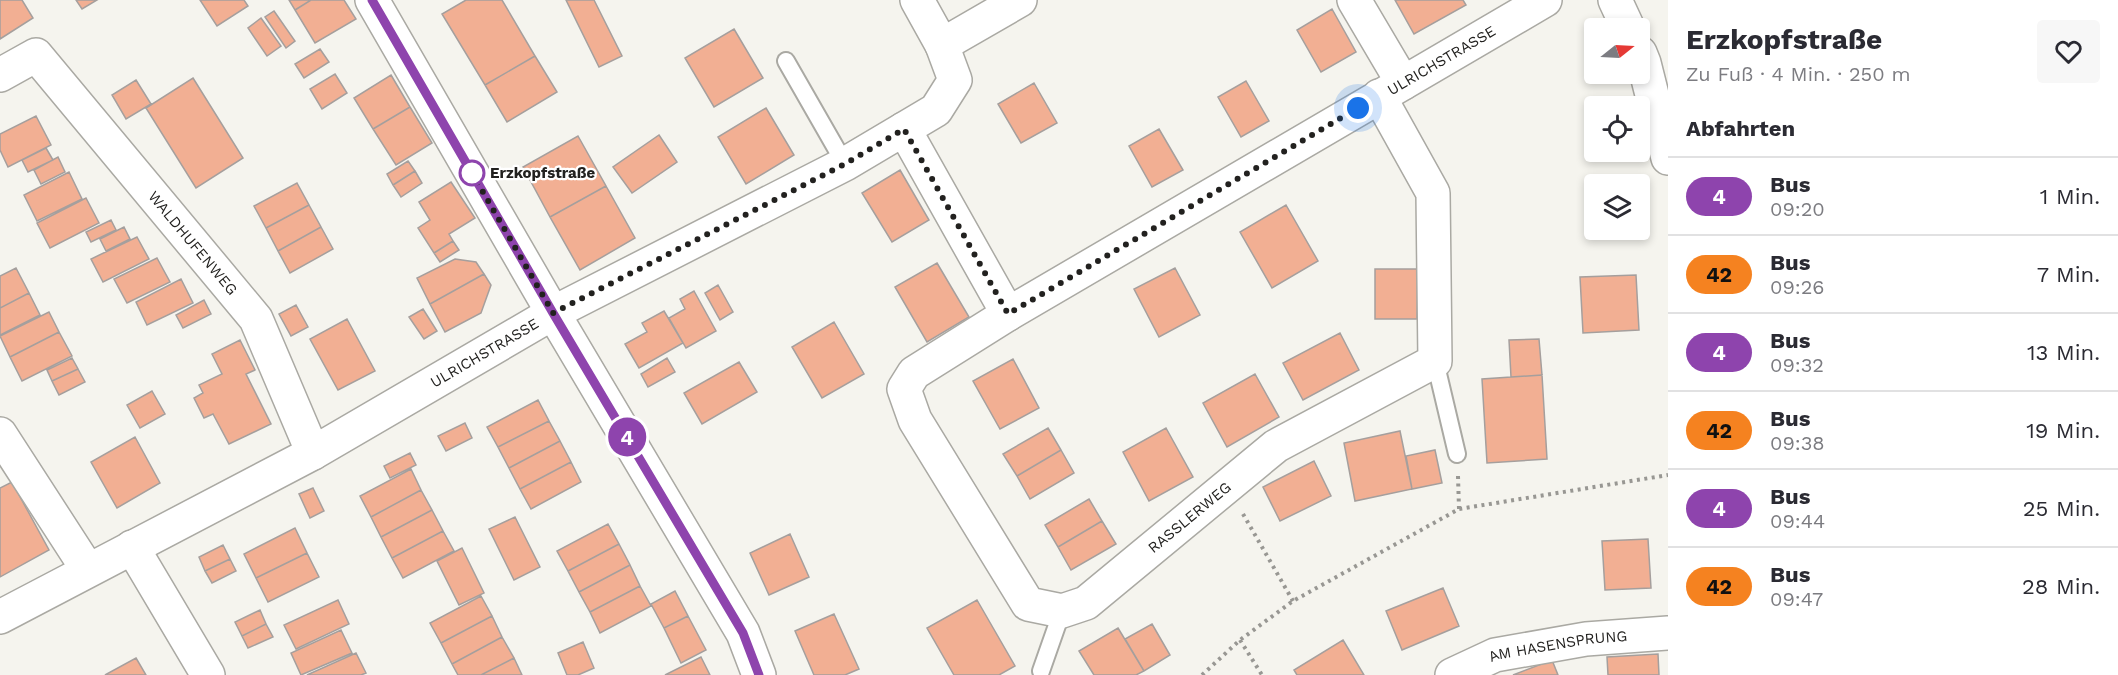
<!DOCTYPE html>
<html lang="de">
<head>
<meta charset="utf-8">
<style>
  :root { --surface:#fff; --page:#f7f7f7; --text:#2b2b33; --muted:#7c7c81; --line:#e1e1e2 }
  body { margin:0; font-family:"Work Sans",sans-serif; background:var(--page); color:var(--text); height:100vh; display:flex; flex-direction:column; font-size:22px; white-space:nowrap }
  * { box-sizing:border-box; margin:0 }
  p { font-size:20px; color:var(--muted) }
  .icon { flex:none; width:33px; height:33px; fill:none; stroke:currentColor; stroke-width:2; stroke-linecap:round; stroke-linejoin:round }
  .map { position:relative; flex:1; overflow:hidden }
  .panel { display:flex; flex-direction:column; background:var(--surface); width:450px }
  .panel>* { flex:none }
  .badge { padding:0 12px; border-radius:20px; font-size:21px; line-height:39px }
  .needle { width:39px; rotate:72deg }
  .tools { position:absolute; left:1584px; top:18px; display:grid; gap:12px }
  .tools a { display:grid; place-items:center; width:66px; height:66px; border-radius:6px; background:var(--surface); box-shadow:0 3px 9px #0003; font-size:30px }
  .you { position:absolute; width:30px; height:30px; margin:-15px; border:4px solid #fff; border-radius:50%; background:#1a73e8; box-shadow:0 0 0 9px #1a73e833 }
  .map>.badge { position:absolute; translate:-50% -50%; box-shadow:0 0 0 3px #fff }
  h2 { padding:0 18px; font-size:22px; line-height:54px }
  .round { display:grid; place-items:center; flex:none; width:63px; height:63px; border-radius:6px; background:var(--page) }
  .headline { display:flex; align-items:center; justify-content:space-between; height:102px; padding:0 18px }
  h1 { font-size:28px; font-weight:700; line-height:45px }
  ul { padding:0; list-style:none }
  li { display:flex; align-items:center; gap:18px; height:78px; padding:0 18px; border-top:2px solid var(--line) }
  li div { flex:1 }
  li b { display:block; font-size:22px }
  li em { font-style:normal }
  li .badge { min-width:66px; font-weight:700; text-align:center }
  main { display:flex; flex:1; min-height:0 }
  .map>svg:first-child { display:block }
</style>
</head>
<body>
<main>
<div class="map">
<svg width="1668" height="675" viewBox="0 0 1668 675">
  <rect width="100%" height="100%" fill="#f5f4ee"/>
  <path fill="#f2af93" stroke="#a59f9d" stroke-width="1.5" d="M0,0H22L33,18L0,39Z
    M76,0H97L82,9Z
    M200,0H244L248,6L217,26Z
    M289,0H311L295,10Z
    M311,0H344L356,19L315,43L295,10Z
    M466,0H502L535,56L485,85L442,14Z
    M566,0H594L622,56L599,67Z
    M1395,0H1463L1466,5L1414,34Z
    M1332,9L1356,52L1321,72L1297,30Z
    M274,11L295,41L286,48L265,17Z
    M261,18L281,46L267,56L248,28Z
    M734,29L763,78L714,107L685,58Z
    M320,49L329,62L304,78L295,64Z
    M535,56L557,92L507,122L485,85Z
    M335,74L347,93L322,109L310,89Z
    M391,75L410,107L373,129L354,98Z
    M193,78L243,158L196,188L146,108Z
    M136,80L151,104L126,119L112,95Z
    M1246,81L1269,121L1241,137L1218,97Z
    M1034,83L1057,123L1021,143L998,104Z
    M410,107L432,143L396,165L373,129Z
    M766,108L794,155L746,184L718,137Z
    M36,116L51,145L8,167L0,150V134Z
    M1159,129L1183,170L1152,187L1129,146Z
    M659,135L677,162L632,193L613,167Z
    M578,136L606,186L550,217L523,167Z
    M46,148L53,160L28,172L22,160Z
    M58,157L65,172L41,184L34,170Z
    M408,161L415,171L393,185L387,174Z
    M900,170L929,220L892,242L862,193Z
    M415,171L422,183L401,197L393,185Z
    M69,172L82,199L37,221L24,195Z
    M1634,175V184H1594L1593,223V176Z
    M451,182L475,218L449,234L453,241L434,253L418,228L430,220L419,202Z
    M297,183L309,205L266,228L254,206Z
    M606,186L635,238L580,270L550,217Z
    M86,198L99,223L50,248L37,223Z
    M309,205L321,227L278,251L266,228Z
    M1286,205L1318,261L1272,288L1240,232Z
    M111,220L116,230L91,242L86,232Z
    M124,227L130,239L106,251L100,239Z
    M321,227L333,249L290,273L278,251Z
    M137,237L149,259L103,282L91,259Z
    M453,241L459,250L440,262L434,253Z
    M157,258L170,282L127,303L114,279Z
    M455,259L476,262L484,274L430,304L417,278Z
    M937,263L969,317L927,342L895,287Z
    M16,268L29,293L0,308V276Z
    M1175,268L1200,315L1159,337L1134,289Z
    M1375,269H1418L1417,319H1375Z
    M484,274L491,285L481,313L445,332L430,304Z
    M1636,275L1639,330L1583,333L1580,277Z
    M181,279L193,303L147,325L136,302Z
    M718,285L733,312L720,320L705,293Z
    M694,291L716,331L686,348L669,318L685,309L680,299Z
    M29,293L40,315L0,335V308Z
    M204,300L211,314L183,328L176,315Z
    M296,305L308,327L291,336L279,314Z
    M423,309L437,331L424,339L409,317Z
    M664,311L683,343L639,368L625,344L647,332L642,323Z
    M49,312L59,332L10,357L0,336Z
    M347,319L375,371L338,390L310,339Z
    M834,322L864,374L822,398L792,347Z
    M59,332L72,356L22,381L10,357Z
    M1340,333L1359,370L1303,400L1283,363Z
    M1539,339L1542,375L1511,377L1509,340Z
    M240,340L255,370L246,374L271,424L229,444L213,414L204,418L194,398L203,393L199,385L222,374L212,354Z
    M72,358L78,369L52,381L47,370Z
    M667,358L675,372L648,387L641,374Z
    M1013,359L1039,408L1000,429L973,381Z
    M739,362L757,392L702,424L684,393Z
    M78,369L85,382L59,395L52,381Z
    M1255,374L1279,417L1227,447L1203,403Z
    M1542,375L1547,459L1487,463L1482,379Z
    M152,391L165,414L140,428L127,405Z
    M538,400L549,421L498,447L487,427Z
    M549,421L560,441L509,468L498,447Z
    M465,423L472,438L446,451L438,436Z
    M1048,428L1061,450L1017,476L1003,454Z
    M1166,428L1193,477L1149,501L1123,452Z
    M1400,431L1412,489L1355,501L1344,443Z
    M135,437L160,483L117,508L91,462Z
    M560,441L571,462L520,489L509,468Z
    M1061,450L1074,473L1030,499L1017,476Z
    M1435,450L1442,483L1412,489L1406,456Z
    M410,453L416,465L390,478L384,466Z
    M1314,461L1331,496L1280,521L1263,487Z
    M571,462L581,482L531,509L520,489Z
    M411,469L421,490L371,517L360,496Z
    M12,482L49,550L0,577V488Z
    M313,488L324,511L310,518L299,494Z
    M421,490L432,510L381,537L371,517Z
    M1089,499L1102,521L1058,547L1045,525Z
    M432,510L443,531L392,558L381,537Z
    M515,517L540,567L514,580L489,529Z
    M1102,521L1116,544L1071,570L1058,547Z
    M608,524L619,544L568,571L557,551Z
    M295,528L307,553L256,578L244,554Z
    M443,531L454,551L403,578L392,558Z
    M790,534L809,577L769,595L750,553Z
    M1648,539L1651,588L1605,590L1602,541Z
    M619,544L630,565L579,592L568,571Z
    M223,545L230,559L205,571L199,557Z
    M462,548L484,593L459,605L437,561Z
    M307,553L319,577L268,602L256,578Z
    M230,559L236,571L212,583L205,571Z
    M630,565L640,586L590,612L579,592Z
    M640,586L651,606L600,633L590,612Z
    M1443,588L1459,626L1402,650L1386,611Z
    M675,591L688,616L664,628L651,604Z
    M481,596L492,616L441,643L430,623Z
    M338,600L349,624L296,649L284,625Z
    M977,600L1015,666L999,675H954L927,628Z
    M260,610L266,624L242,636L235,622Z
    M834,614L859,669L845,675H814L795,631Z
    M492,616L502,637L452,664L441,643Z
    M688,616L706,650L681,663L664,628Z
    M266,624L273,637L248,648L242,636Z
    M1152,624L1170,655L1144,671L1125,639Z
    M1118,628L1144,671L1136,675H1094L1079,651Z
    M341,630L352,653L301,675L291,653Z
    M502,637L514,658L481,675H458L452,664Z
    M1343,640L1364,675H1297L1294,670Z
    M583,642L594,668L578,675H567L558,653Z
    M356,653L366,673L361,675H307Z
    M1658,654L1659,675H1608L1607,657Z
    M701,657L710,675H665Z
    M136,658L146,675H105Z
    M514,658L522,675H481Z
    M1552,660L1558,675H1513Z"/>
  <g fill="none" stroke-linecap="round" stroke-linejoin="round">
    <g stroke="#aaa9a3" stroke-width="20">
      <path id="service" d="M786,61L845,164
        M1435,361L1457,454
        M1041,671L1062,611"/>
    </g>
    <g stroke="#aaa9a3" stroke-width="36">
      <g id="minor">
        <path d="M372,0L553,313L743,633L759,675"/>
        <path d="M917,0L942,45L1020,0"/>
        <path d="M1354,0L1403,83"/>
        <path d="M1615,0L1628,28"/>
        <path d="M1640,53L1644,63L1668,158"/>
        <path id="s1" d="M0,75L36,55L256,319L313,453"/>
        <path d="M904,129L936,110L955,80L942,45"/>
        <path id="s2" d="M1008,314L914,373L904,389L915,420L1028,604L1062,611L1086,603L1276,446L1435,361L1433,193L1379,96"/>
        <path d="M0,434L88,570"/>
        <path d="M132,547L208,675"/>
        <path id="s3" d="M0,617L313,453L553,313L845,164L904,129L1008,314L1545,0"/>
        <path id="s4" d="M1452,675L1495,655L1586,639L1668,633"/>
      </g>
    </g>
    <path stroke="#989793" stroke-width="4" stroke-dasharray="3 4.5" stroke-linecap="butt" d="M1458,476L1459,509
      M1243,514L1293,601
      M1240,640L1262,675
      M1202,675L1240,640L1293,601L1459,509L1668,475"/>
    <use href="#service" stroke="#fff" stroke-width="16"/>
    <use href="#minor" stroke="#fff" stroke-width="33"/>
  </g>
  <g fill="none" stroke-linecap="round" stroke-linejoin="round">
    <g stroke="#fff" stroke-width="14">
      <path id="line" d="M372,0L553,313L743,633L759,675"/>
    </g>
    <use href="#line" stroke="#8e44ad" stroke-width="9"/>
    <path stroke="#22211f" stroke-width="6" stroke-dasharray="0 10.8" d="M472,173L553,313L845,164L904,129L1008,314L1358,108"/>
  </g>
  <circle fill="#fff" stroke="#8e44ad" stroke-width="3" cx="472" cy="173" r="12"/>
  <g text-anchor="middle" dominant-baseline="central" stroke-width="4.5" stroke-linejoin="round" paint-order="stroke">
    <g font-size="15" fill="#22211f" stroke="#fff">
      <text stroke="none"><textPath href="#s3" startOffset="1742">ULRICHSTRASSE</textPath></text>
      <text stroke="none"><textPath href="#s1" startOffset="286">WALDHUFENWEG</textPath></text>
      <text stroke="none"><textPath href="#s3" startOffset="552">ULRICHSTRASSE</textPath></text>
      <text stroke="none"><textPath href="#s2" startOffset="573">RASSLERWEG</textPath></text>
      <text stroke="none"><textPath href="#s4" startOffset="111">AM HASENSPRUNG</textPath></text>
    </g>
    <g font-size="15" font-weight="bold" fill="#22211f" stroke="#fff" text-anchor="start">
      <text x="490" y="173">Erzkopfstraße</text>
    </g>
  </g>
</svg>
<div class="tools">
<a><svg class="needle" viewBox="-14 -14 28 28"><path d="M0-13l5 13h-10z" fill="#e53935"/><path d="M0 13l5-13h-10z" fill="#7c7c81"/></svg></a>
<a><svg class="icon" aria-label="locate" viewBox="0 0 24 24"><circle cx="12" cy="12" r="6"/><path d="M12 2v4M12 18v4M2 12h4M18 12h4"/></svg></a>
<a><svg class="icon" aria-label="layers" viewBox="0 0 24 24"><path d="M12 4l9 5-9 5-9-5zM3 14l9 5 9-5"/></svg></a>
</div>
<div class="you" style="left:1358px;top:108px"></div>
<b class="badge" style="left:627px;top:437px;background:#8e44ad;color:#fff">4</b>
</div>
<section class="panel">
<div class="headline"><div><h1>Erzkopfstraße</h1><p>Zu Fuß · 4 Min. · 250 m</p></div><a class="round"><svg class="icon" aria-label="heart" viewBox="0 0 24 24"><path d="M12 20l-8-8c-3-5 5-10 8-4 3-6 11-1 8 4z"/></svg></a></div>
<h2>Abfahrten</h2>
<ul>
<li><span class="badge" style="background:#8e44ad;color:#fff">4</span><div><b>Bus</b><p>09:20</p></div><em>1 Min.</em></li>
<li><span class="badge" style="background:#f58220;color:#111">42</span><div><b>Bus</b><p>09:26</p></div><em>7 Min.</em></li>
<li><span class="badge" style="background:#8e44ad;color:#fff">4</span><div><b>Bus</b><p>09:32</p></div><em>13 Min.</em></li>
<li><span class="badge" style="background:#f58220;color:#111">42</span><div><b>Bus</b><p>09:38</p></div><em>19 Min.</em></li>
<li><span class="badge" style="background:#8e44ad;color:#fff">4</span><div><b>Bus</b><p>09:44</p></div><em>25 Min.</em></li>
<li><span class="badge" style="background:#f58220;color:#111">42</span><div><b>Bus</b><p>09:47</p></div><em>28 Min.</em></li>
</ul>
</section>
</main>
</body>
</html>
